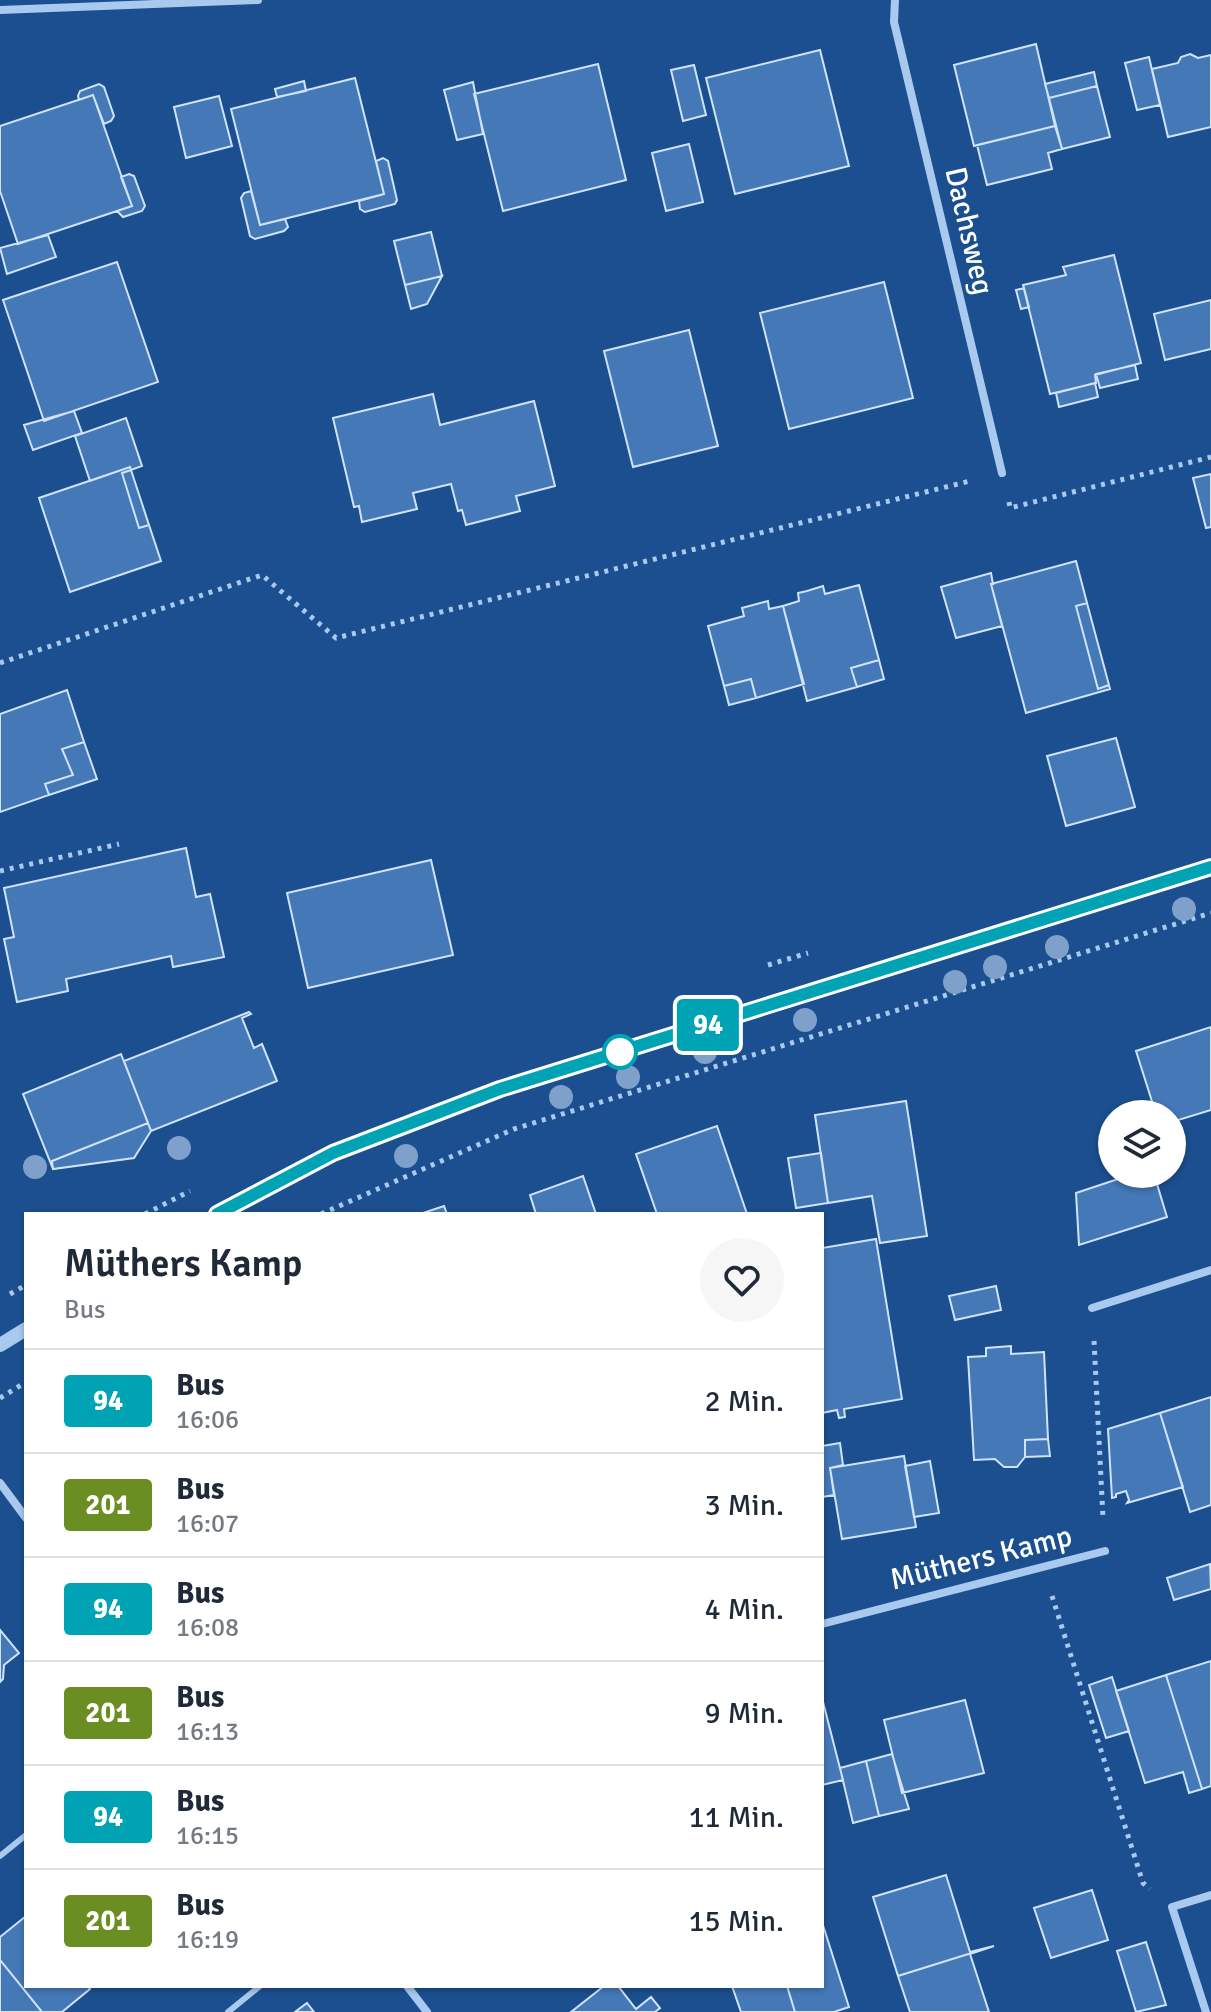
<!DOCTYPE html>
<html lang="de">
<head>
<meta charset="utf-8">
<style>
  :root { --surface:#fff; --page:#f6f6f7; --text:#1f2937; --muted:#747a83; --line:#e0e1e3 }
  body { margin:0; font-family:Signika,sans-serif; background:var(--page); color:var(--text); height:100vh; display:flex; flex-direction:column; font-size:30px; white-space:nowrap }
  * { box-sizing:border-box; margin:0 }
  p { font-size:26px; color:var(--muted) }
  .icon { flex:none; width:44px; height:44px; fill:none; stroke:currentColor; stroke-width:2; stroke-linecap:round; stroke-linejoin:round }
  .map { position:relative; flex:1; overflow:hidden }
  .side { position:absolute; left:24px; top:1212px; width:800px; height:776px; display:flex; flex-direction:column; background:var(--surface); border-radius:0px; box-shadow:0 2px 6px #0004 }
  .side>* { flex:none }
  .badge { padding:0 16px; border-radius:6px; font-size:28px; line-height:52px }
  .fabs { position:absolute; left:1098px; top:1100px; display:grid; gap:16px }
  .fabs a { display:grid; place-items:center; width:88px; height:88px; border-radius:50%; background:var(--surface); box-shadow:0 2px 6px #0004; font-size:40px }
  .map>.badge { position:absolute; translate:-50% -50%; box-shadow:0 0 0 4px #fff }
  .round { display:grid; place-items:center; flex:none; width:84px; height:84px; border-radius:42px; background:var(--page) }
  .headline { display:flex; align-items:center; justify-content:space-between; height:136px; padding:0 40px }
  h1 { font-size:38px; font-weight:600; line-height:60px }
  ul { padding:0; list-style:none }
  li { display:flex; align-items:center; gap:24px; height:104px; padding:0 40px; border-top:2px solid var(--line) }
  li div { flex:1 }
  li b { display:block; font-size:30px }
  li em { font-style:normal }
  li .badge { min-width:88px; font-weight:700; text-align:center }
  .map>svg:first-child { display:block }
</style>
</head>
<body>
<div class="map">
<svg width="1211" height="2012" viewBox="0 0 1211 2012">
  <rect width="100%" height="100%" fill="#1b4f8f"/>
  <path fill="#4478b7" stroke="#cfe3fa" stroke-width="2" d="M1036,44L1055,126L974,146L954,65Z
    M820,50L849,166L735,194L706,78Z
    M1190,54L1198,58L1211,55V127L1168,137L1152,69L1178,63L1181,57Z
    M1149,57L1160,105L1137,110L1125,63Z
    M598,64L626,180L503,211L474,94Z
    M694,65L706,115L683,121L671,70Z
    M1094,72L1097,86L1049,98L1045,84Z
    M355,78L384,194L260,225L231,109Z
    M304,81L306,91L277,97L275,89Z
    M473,82L483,134L457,140L444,90Z
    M99,84L104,87L114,116L111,121L104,124L93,95L79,100L78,96L80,91Z
    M1097,86L1110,137L1062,149L1049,98Z
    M93,95L132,206L18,244L0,191V126Z
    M219,96L232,146L186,158L174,107Z
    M1055,126L1062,149L1048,153L1052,169L987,185L977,145Z
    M689,144L703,202L666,211L652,153Z
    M383,158L388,161L397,200L395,204L365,212L360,209L359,201L384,194L376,161Z
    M129,174L134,176L145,206L142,211L123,217L117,211L132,206L121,177Z
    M251,191L260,225L285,219L288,227L284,231L255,239L250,236L241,198L244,193Z
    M431,232L442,276L405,285L394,241Z
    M48,235L56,257L7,274L0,248Z
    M1114,255L1141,363L1095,375L1096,383L1050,394L1023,285L1066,275L1063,267Z
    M117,262L158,382L44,421L3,300Z
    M442,276L427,304L411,309L405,285Z
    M884,282L913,398L789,429L760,313Z
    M1024,288L1029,307L1021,309L1016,290Z
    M1211,300V349L1165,360L1154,314Z
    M689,330L718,446L633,467L604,351Z
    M1135,365L1138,379L1100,388L1096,374Z
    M1095,383L1098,397L1059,407L1056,393Z
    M433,394L440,425L534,401L555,486L516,496L520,511L466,525L462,510L458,511L451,484L413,493L417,509L362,522L359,506L354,507L333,418Z
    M74,411L82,433L33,450L24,425Z
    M126,418L142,466L131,470L130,467L90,481L75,436Z
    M130,467L131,470L122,473L139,528L149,525L161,561L70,592L39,498Z
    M131,470L149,525L139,528L122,473Z
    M1211,474V527L1206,528L1193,478Z
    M1076,561L1087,603L1076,606L1098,689L1109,685L1110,689L1026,713L991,584Z
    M991,573L993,584H991L1002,626L956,638L941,587Z
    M859,585L879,660L851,668L857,687L807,701L783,606L799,601L798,593L807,591L823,586L825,594Z
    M768,601L769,609L783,606L804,684L756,698L751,679L724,686L708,626L744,616L742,608Z
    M1087,603L1109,685L1098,689L1076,606Z
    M879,660L884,679L857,687L851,668Z
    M751,679L756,698L729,705L724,686Z
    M67,690L84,742L62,749L73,775L45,784L49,795L0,812V714Z
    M1116,738L1135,807L1066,826L1047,756Z
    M84,742L97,779L49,795L45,784L73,775L62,749Z
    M186,848L196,897L210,894L224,957L173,967L171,956L66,979L68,991L17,1002L4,939L14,937L4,888Z
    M431,860L453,955L308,988L287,893Z
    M249,1012L251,1014L242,1018L254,1048L262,1044L277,1081L151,1131L124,1061Z
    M1211,1027V1110L1172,1122V1114H1156L1136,1051Z
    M121,1054L148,1123L52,1161L53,1169L23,1094Z
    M906,1101L927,1236L880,1243L872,1196L828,1203L815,1115Z
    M148,1123L151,1131L134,1158L53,1169L52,1161Z
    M717,1126L747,1214H657L636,1154Z
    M821,1153L828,1203L796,1208L788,1158Z
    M1133,1174H1154L1167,1217L1079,1245L1076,1193Z
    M583,1176L596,1214H536L530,1195Z
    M444,1206L447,1214H420Z
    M876,1239L902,1399L844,1409L845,1417L839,1418L837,1410L822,1413V1248Z
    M996,1286L1001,1310L955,1320L949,1296Z
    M1011,1346V1354L1044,1352L1048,1439L1025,1440V1457L1017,1467H1004L995,1459L974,1460L968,1357L986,1356V1348Z
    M1211,1397V1505L1190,1512L1160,1413Z
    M1160,1413L1183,1487L1127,1503L1129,1500L1126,1491L1116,1494V1497L1112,1498L1108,1429Z
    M1048,1439L1050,1456L1025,1457V1440Z
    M840,1443L843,1465L830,1468L834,1495L822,1497V1446Z
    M904,1456L916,1527L842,1539L830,1468Z
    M930,1461L939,1513L914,1517L905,1466Z
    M1210,1564L1211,1589L1174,1600L1167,1578Z
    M0,1630L19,1653L4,1665L3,1679L0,1682Z
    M1211,1661V1786L1202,1789L1166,1675Z
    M1166,1675L1202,1789L1189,1793L1183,1772L1145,1783L1116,1691Z
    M1112,1677L1129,1731L1106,1738L1089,1685Z
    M822,1698L843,1780L822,1785Z
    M965,1700L984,1773L902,1793L884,1720Z
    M892,1754L909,1809L879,1816L866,1761Z
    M866,1761L879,1816L853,1823L840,1768Z
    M946,1875L970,1952L994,1946L898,1976L873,1897Z
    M1092,1890L1108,1940L1051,1958L1034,1908Z
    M26,1916V1986H88L90,1989L62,2012H42L0,1960V1937Z
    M822,1922L849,2007L834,2012H795L787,1986H822Z
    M1146,1942L1166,2005L1136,2012L1117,1951Z
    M994,1946L970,1954L989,2012H910L898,1976Z
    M0,1960L42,2012H0Z
    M604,1986H618L636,2009L651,1997L660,2008L655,2012H571Z
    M732,1986H787L795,2012H741Z
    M307,2003L314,2012H295Z"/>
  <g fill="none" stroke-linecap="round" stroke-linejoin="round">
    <path stroke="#a9c9ee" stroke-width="5" stroke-dasharray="4 6" stroke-linecap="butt" d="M1009,502L1010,508L1211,457
      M0,663L262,575L336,638L970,481
      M0,871L119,844
      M768,965L808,953
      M145,1214L190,1191
      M321,1214L514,1129L1211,913
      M10,1294L26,1285
      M1094,1341L1103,1518
      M0,1398L26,1382
      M1052,1596L1143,1883L1150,1889"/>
    <path stroke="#a9c9ee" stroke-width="6" d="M0,1856L26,1835
      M228,2012L260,1986"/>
    <path stroke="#a9c9ee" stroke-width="8" d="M895,0L894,22L1002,473
      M0,10L258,0
      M1092,1308L1211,1270
      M0,1483L26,1518
      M822,1624L1105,1551
      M407,1986L427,2012
      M1206,2012L1172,1907L1211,1895"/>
    <path stroke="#a9c9ee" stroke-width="14" d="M217,1214L333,1153L500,1089L1211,868
      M0,1345L26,1329"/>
  </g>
  <g fill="#7ea0ca">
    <circle cx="1184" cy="909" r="12"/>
    <circle cx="1057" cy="947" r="12"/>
    <circle cx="995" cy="967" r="12"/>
    <circle cx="955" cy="982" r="12"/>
    <circle cx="805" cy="1020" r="12"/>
    <circle cx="705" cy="1052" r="12"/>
    <circle cx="628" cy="1077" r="12"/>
    <circle cx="561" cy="1097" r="12"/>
    <circle cx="179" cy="1148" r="12"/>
    <circle cx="406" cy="1156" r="12"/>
    <circle cx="35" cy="1167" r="12"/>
  </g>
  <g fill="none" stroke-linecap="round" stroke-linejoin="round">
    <g stroke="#fff" stroke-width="18">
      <path id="line" d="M217,1214L333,1153L500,1089L1211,867"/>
    </g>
    <use href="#line" stroke="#00a3b4" stroke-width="12"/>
  </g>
  <circle fill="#fff" stroke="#00a3b4" stroke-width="4" cx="620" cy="1052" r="16"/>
  <g text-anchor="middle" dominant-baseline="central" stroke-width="6" stroke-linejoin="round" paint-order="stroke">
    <g font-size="30" fill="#fff" stroke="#1b4f8f">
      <text transform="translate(969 231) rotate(77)">Dachsweg</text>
      <text transform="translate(981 1558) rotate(-14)">Müthers Kamp</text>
    </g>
  </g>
</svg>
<div class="fabs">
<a><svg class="icon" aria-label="layers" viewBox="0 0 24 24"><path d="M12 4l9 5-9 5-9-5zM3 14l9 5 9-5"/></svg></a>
</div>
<b class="badge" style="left:708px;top:1025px;background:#00a3b4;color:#fff">94</b>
<section class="side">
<div class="headline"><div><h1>Müthers Kamp</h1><p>Bus</p></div><a class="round"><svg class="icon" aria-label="heart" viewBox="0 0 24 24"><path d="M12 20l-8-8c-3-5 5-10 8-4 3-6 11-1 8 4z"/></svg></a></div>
<ul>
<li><span class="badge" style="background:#00a3b4;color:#fff">94</span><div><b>Bus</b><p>16:06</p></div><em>2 Min.</em></li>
<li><span class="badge" style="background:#6b8e23;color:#fff">201</span><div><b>Bus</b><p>16:07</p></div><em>3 Min.</em></li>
<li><span class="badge" style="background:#00a3b4;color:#fff">94</span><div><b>Bus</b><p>16:08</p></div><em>4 Min.</em></li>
<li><span class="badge" style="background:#6b8e23;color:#fff">201</span><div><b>Bus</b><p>16:13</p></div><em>9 Min.</em></li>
<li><span class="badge" style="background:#00a3b4;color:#fff">94</span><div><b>Bus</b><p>16:15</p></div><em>11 Min.</em></li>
<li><span class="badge" style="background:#6b8e23;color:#fff">201</span><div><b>Bus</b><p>16:19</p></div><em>15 Min.</em></li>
</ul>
</section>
</div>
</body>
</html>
